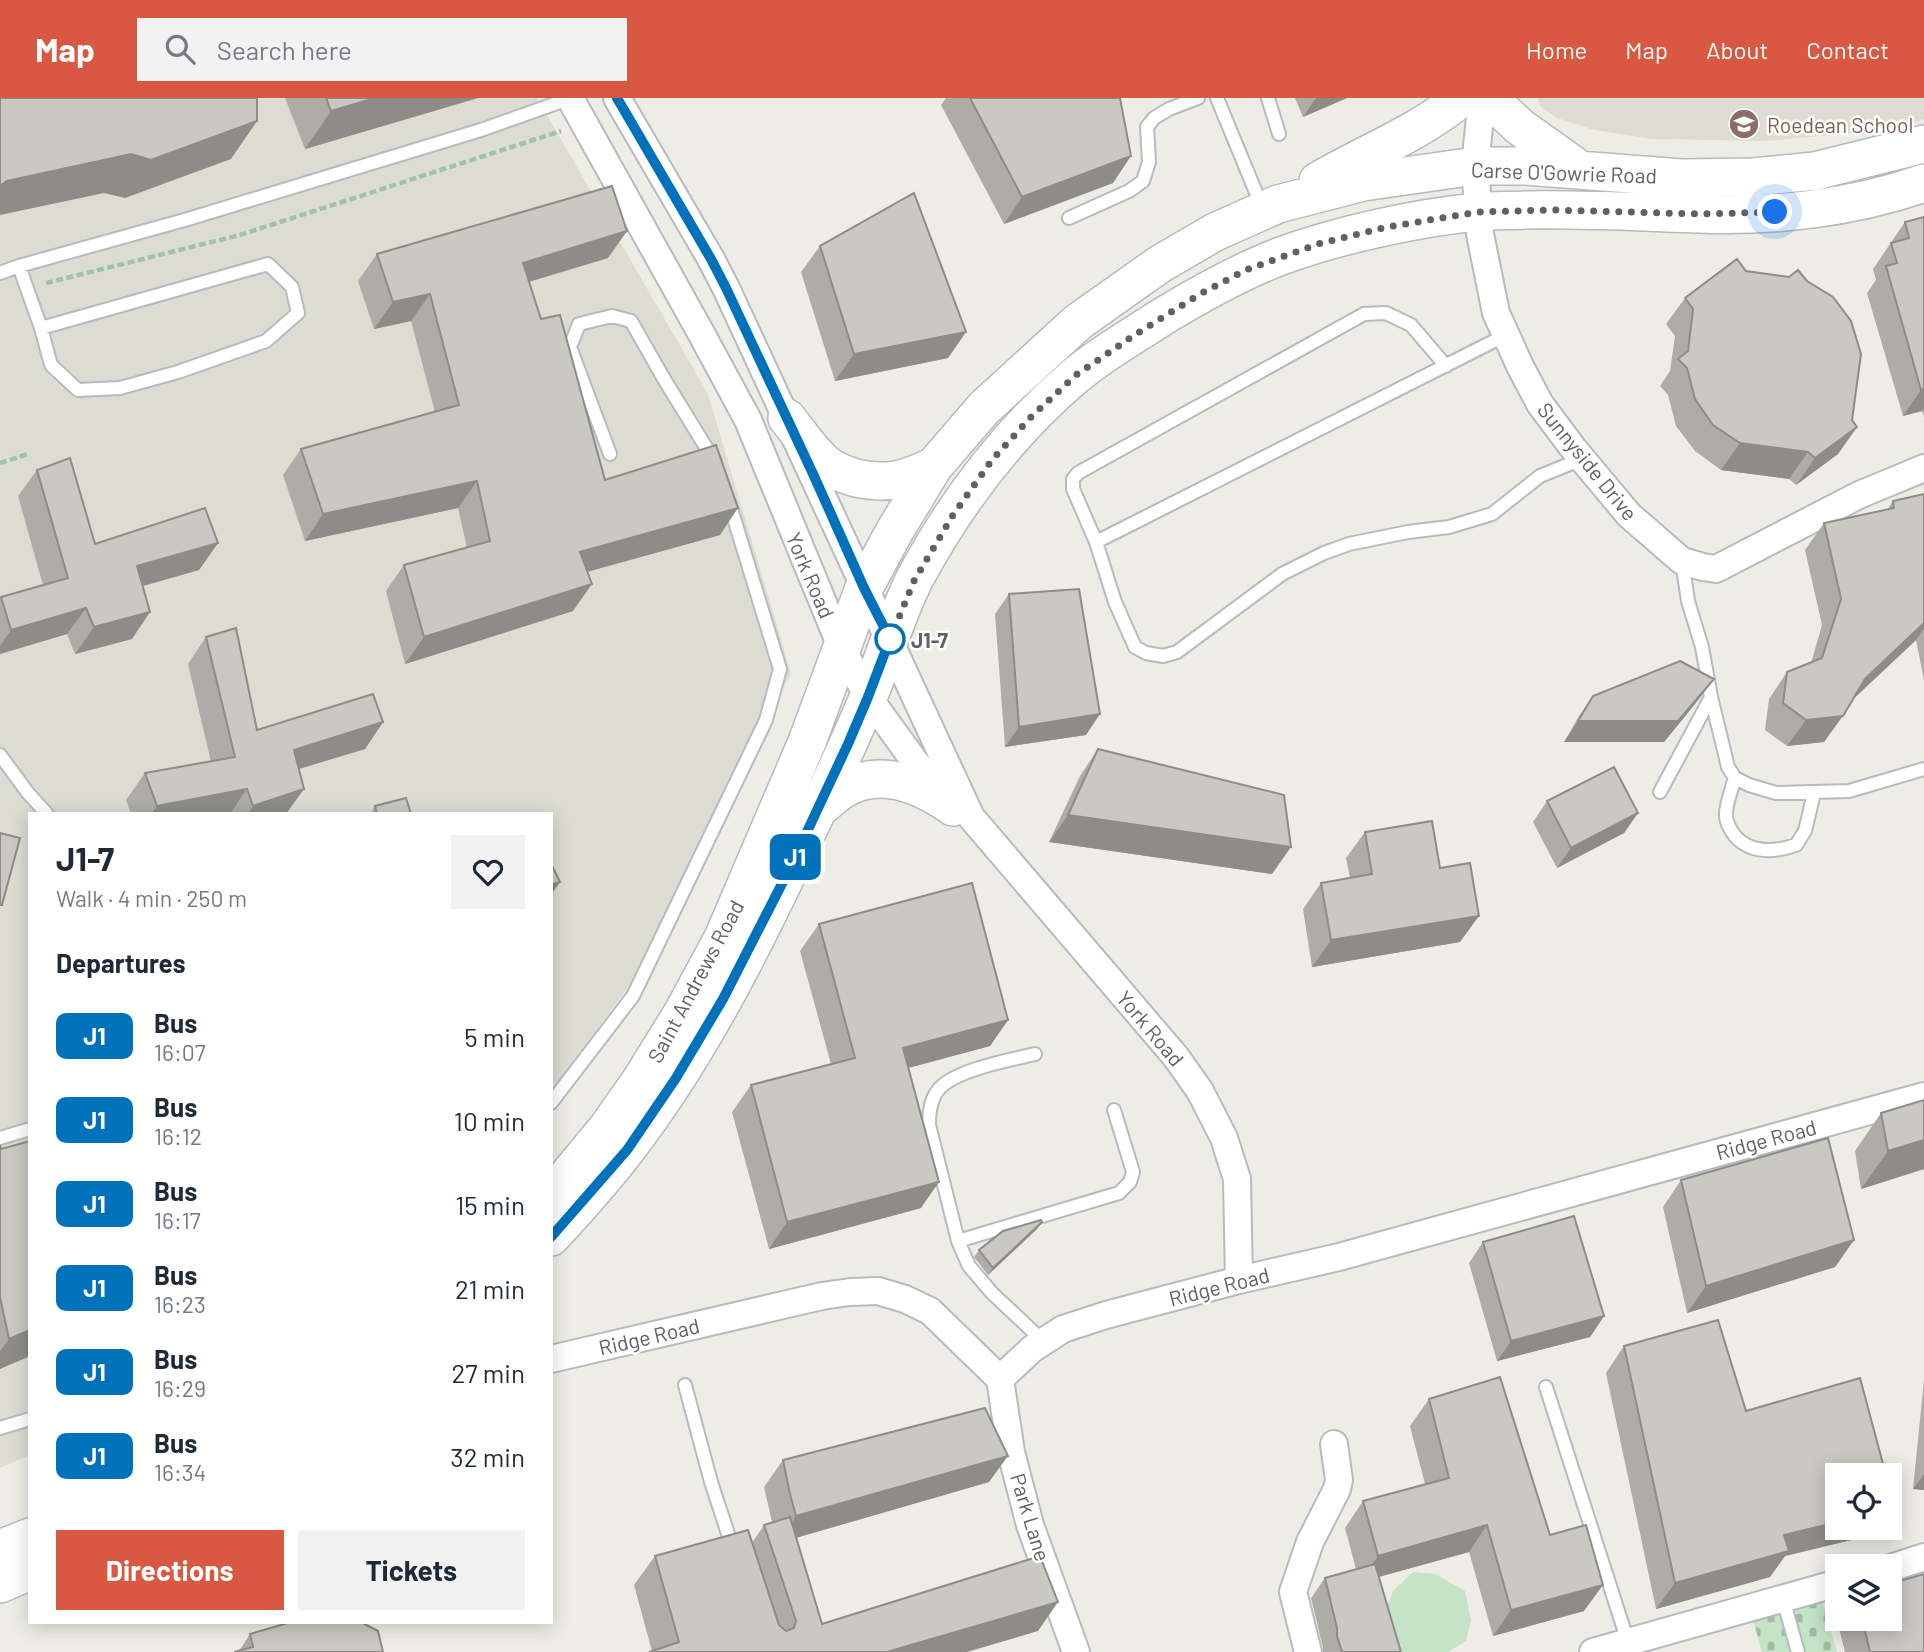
<!DOCTYPE html>
<html lang="en">
<head>
<meta charset="utf-8">
<style>
  :root { --surface:#fff; --page:#f2f2f3; --text:#1f2937; --muted:#747a83; --accent:#d85841 }
  body { margin:0; font-family:Barlow,sans-serif; background:var(--page); color:var(--text); height:100vh; display:flex; flex-direction:column; font-size:26px; white-space:nowrap }
  * { box-sizing:border-box; margin:0 }
  p { font-size:23px; color:var(--muted) }
  .icon { flex:none; width:38px; height:38px; fill:none; stroke:currentColor; stroke-width:2; stroke-linecap:round; stroke-linejoin:round }
  .map { position:relative; flex:1; overflow:hidden }
  .side { position:absolute; left:28px; top:714px; width:525px; height:812px; display:flex; flex-direction:column; background:var(--surface); border-radius:0px; box-shadow:0 4px 18px #0003 }
  .side>* { flex:none }
  .badge { padding:0 14px; border-radius:10px; font-size:24px; line-height:46px }
  .controls { position:absolute; left:1825px; top:1365px; display:grid; gap:14px }
  .controls a { display:grid; place-items:center; width:77px; height:77px; border-radius:0px; background:var(--surface); box-shadow:0 4px 18px #0003; font-size:35px }
  .you { position:absolute; width:35px; height:35px; margin:-18px; border:5px solid #fff; border-radius:50%; background:#1a73e8; box-shadow:0 0 0 10px #1a73e833 }
  .map>.badge { position:absolute; translate:-50% -50%; box-shadow:0 0 0 4px #fff }
  h2 { padding:0 28px; font-size:26px; line-height:63px }
  .round { display:grid; place-items:center; flex:none; width:74px; height:74px; border-radius:0px; background:var(--page) }
  .summary { display:flex; align-items:center; justify-content:space-between; height:119px; padding:0 28px }
  h1 { font-size:33px; font-weight:700; line-height:52px }
  .action { display:flex; gap:14px; margin-top:auto; padding:14px 28px }
  .action a { flex:1; height:80px; border-radius:0px; background:var(--accent); color:#fff; font-size:28px; font-weight:700; line-height:80px; text-align:center }
  .action a+a { background:var(--page); color:var(--text) }
  ul { padding:0; list-style:none }
  li { display:flex; align-items:center; gap:21px; height:84px; padding:0 28px }
  li div { flex:1 }
  li b { display:block; font-size:26px }
  li em { font-style:normal }
  li .badge { min-width:77px; font-weight:700; text-align:center }
  header { display:flex; align-items:center; gap:42px; box-sizing:border-box; height:98px; padding:0 35px; background:var(--accent); color:#fff }
  header strong { font-size:33px }
  nav { display:flex; gap:38px; margin-inline-start:auto; font-size:24px }
  .search { width:490px; height:63px; background:var(--page); display:flex; align-items:center; gap:18px; box-sizing:border-box; padding:0 24px; border-radius:0px; color:var(--muted); font-size:26px }
  .map>svg:first-child { display:block }
</style>
</head>
<body>
<header>
<strong>Map</strong>
<div class="search"><svg class="icon" aria-label="search" viewBox="0 0 24 24"><circle cx="10" cy="10" r="6"/><path d="M15 15l6 6"/></svg>Search here</div>
<nav><a>Home</a><a>Map</a><a>About</a><a>Contact</a></nav>
</header>
<div class="map">
<svg width="1924" height="1554" viewBox="0 0 1924 1554">
  <defs>
    <pattern id="cemetery-stones" width="16" height="16" patternUnits="userSpaceOnUse" patternTransform="scale(1.75)"><rect width="16" height="16" fill="#c4e3c7"/><path d="M2 7V4a2 2 0 0 1 4 0v3zM10 15v-3a2 2 0 0 1 4 0v3z" fill="#a2bba5"/></pattern>
  </defs>
  <rect width="100%" height="100%" fill="#eeede5"/>
  <path fill="#dddcd3" d="M0,0H537L708,296L791,575L635,880L551,993V716H30V1357L0,1370Z
    M1538,0H1924V21L1897,31L1766,43L1652,41L1594,32L1557,20L1540,8Z"/>
  <path fill="#c4e3c7" d="M1413,1474L1435,1476L1465,1493L1471,1522L1466,1543L1448,1554H1401L1382,1521L1393,1493Z"/>
  <path fill="url(#cemetery-stones)" d="M1820,1496L1837,1554H1762L1751,1515Z"/>
  <g fill="none" stroke-linecap="round" stroke-linejoin="round">
    <g stroke="#b7babe" stroke-width="16">
      <path id="service" d="M1217,0L1262,109
        M1268,0L1279,36
        M1069,120L1129,93L1143,83L1149,64L1147,29L1154,20L1169,11L1198,0
        M19,168L41,230L51,267L78,292L120,290L178,274L266,243L298,215L292,189L268,166L41,230
        M0,175L19,168L188,121L481,32L571,0
        M1506,237L1096,444L1115,504L1135,549L1146,555L1163,558L1177,554L1282,476L1324,455L1349,446L1408,434L1449,429L1492,416L1540,378L1582,361
        M610,356L570,249L579,226L612,218L631,223L664,281L715,364
        M1096,444L1073,391V381L1078,375L1364,216L1386,215L1411,227L1446,268
        M1682,463L1688,503L1702,549L1711,599L1728,669L1735,680L1749,687L1776,695L1849,693L1924,671
        M0,657L28,695L47,716
        M1735,680C1732,690 1725,708 1726,718C1726,724 1731,733 1735,738C1751,756 1775,754 1796,747L1805,733L1814,695
        M1660,694L1711,599
        M1035,956C1010,962 955,972 939,991C930,1001 929,1015 929,1027L958,1143L969,1168L992,1195L1044,1244
        M551,1005L633,898L766,622L780,571L729,404
        M0,1040L30,1031
        M958,1143L1119,1095L1130,1084L1133,1074L1114,1012
        M685,1287L711,1384L733,1451
        M1546,1289L1628,1544
        M0,1330L30,1321
        M1783,1501L1798,1554"/>
    </g>
    <g stroke="#b7babe" stroke-width="30">
      <path id="minor" d="M570,0L701,235L748,322L842,551L868,599L913,661L942,697
        M617,0L711,161L726,190L971,719L1176,959L1200,993L1224,1040L1237,1081L1239,1182
        M1482,0L1475,68L1480,136L1496,215L1520,268L1540,306L1573,350L1629,417L1682,463L1703,469L1716,471L1859,397L1924,370
        M551,1261L822,1198L850,1194L878,1193L905,1201L930,1213L1000,1281
        M1000,1281L1032,1251L1063,1231L1106,1217L1239,1182L1339,1159L1924,998
        M1000,1281L1011,1354L1030,1427L1076,1554
        M1890,1470L1924,1459
        M1308,1554L1293,1494L1310,1444L1337,1391L1339,1382L1334,1346
        M1593,1554L1838,1485"/>
    </g>
    <g stroke="#b6b9bd" stroke-width="40">
      <path id="secondary" d="M1489,0L1520,29L1579,71
        M1318,83C1366,55 1419,35 1461,0
        M787,320C800,336 811,354 826,366C834,373 846,377 856,380C888,387 905,382 934,368
        M816,713C825,706 833,698 842,692C880,669 920,686 953,709
        M551,1098L608,1029L641,982L683,914L723,840L807,644L864,490L894,434L934,368L984,310L1078,224L1160,166L1215,134L1278,106L1363,84L1475,68H1526L1682,80L1753,79L1815,73L1924,46
        M551,1139C577,1111 603,1082 626,1052C692,967 744,867 790,770C816,716 842,661 866,605C883,564 895,520 915,480C956,404 1009,334 1075,278C1101,256 1133,238 1162,219C1200,196 1239,174 1281,158C1339,137 1415,120 1477,114C1493,112 1509,113 1525,112C1583,111 1640,114 1698,116C1773,119 1853,110 1924,85
        M0,1451L30,1439
        M0,1486L30,1473"/>
    </g>
    <path stroke="#9ec3ab" stroke-width="4.5" stroke-dasharray="7 3.5" stroke-linecap="butt" d="M46,185L240,137L561,33
      M0,365L28,356"/>
    <use href="#service" stroke="#fff" stroke-width="12"/>
    <use href="#minor" stroke="#fff" stroke-width="26"/>
    <use href="#secondary" stroke="#fff" stroke-width="37"/>
  </g>
  <path fill="#adaca7" d="M285,0H478L305,51Z
    M946,0H1120L1113,85L1004,126L941,7Z
    M1295,0H1347L1303,19Z
    M1924,119V319L1922,313L1903,318L1867,195L1876,182L1873,171L1905,124Z
    M820,148L966,234L948,260L835,283L801,174Z
    M377,156L608,160L529,184L541,221L605,382L720,437L587,474L573,513L405,566L386,493L404,467L467,450L458,410L305,443L283,377L301,351L435,314L411,223L374,231L358,183Z
    M1685,200L1852,322L1857,329L1838,356L1796,387L1789,381L1721,372L1695,353L1676,328L1668,297L1660,288L1670,273L1675,238L1666,226Z
    M37,372L95,446L218,445L199,472L143,488L132,541L75,556L67,536L0,556V500L1,499L43,487L18,398Z
    M1924,396V582L1916,542L1852,602L1824,644L1787,648L1765,632L1769,601L1787,574L1811,565L1822,527L1805,452L1824,425L1887,412L1893,403Z
    M1009,496L1086,637L1005,649L995,516Z
    M206,539L257,632L383,624L365,651L299,671L286,716H131L126,702L145,675L211,664L188,566Z
    M1593,598L1699,601L1664,644H1564L1579,618Z
    M1098,651L1272,776L1049,744L1080,678Z
    M1547,703L1638,715L1624,735L1557,770L1533,724Z
    M375,708L411,716H370Z
    M1365,734L1440,770L1460,844L1312,869L1303,811L1321,785L1350,780L1346,760Z
    M819,826L1008,922L990,948L909,970L921,1110L769,1151L732,1014L751,987L831,966L800,853Z
    M1924,1002V1071L1861,1091L1855,1053L1881,1015Z
    M30,1043V1258L0,1271V1047L1,1051Z
    M1681,1082L1854,1142L1835,1169L1687,1215L1663,1109Z
    M1037,1131L988,1177L974,1159L979,1152Z
    M1483,1144L1604,1218L1590,1239L1497,1263L1469,1165Z
    M1624,1248L1746,1313L1838,1430H1880L1876,1436L1785,1458L1770,1479L1656,1511L1606,1275Z
    M1924,1282V1392L1913,1391Z
    M1429,1301L1550,1437L1584,1513L1493,1538L1469,1454L1379,1479L1401,1554H1323V1550L1311,1500L1325,1480L1356,1471L1345,1430L1363,1403L1425,1386L1410,1328Z
    M783,1362L989,1384L796,1440L822,1526L1038,1533L652,1553L634,1487L655,1458L752,1445L764,1427L772,1424L764,1389Z
    M1838,1521H1890L1924,1554H1845L1837,1523Z
    M250,1536L383,1554L239,1553Z"/>
  <path fill="#8d8c88" d="M375,0H478L305,51L331,13Z
    M1316,0H1347L1303,19Z
    M257,23L231,61L125,100L104,95L0,117V88L7,83Z
    M1131,58L1113,85L1004,126L1022,99Z
    M627,133L608,160L505,191L523,165Z
    M430,196L411,223L374,231L393,204Z
    M966,234L948,260L835,283L854,256Z
    M1924,291V310L1922,313L1903,318L1921,292Z
    M1857,329L1838,356L1796,387L1815,360Z
    M1740,345L1808,354L1789,381L1721,372Z
    M477,383L458,410L305,443L323,416Z
    M738,410L720,437L561,481L580,454Z
    M218,445L199,472L118,495L137,468Z
    M592,486L573,513L405,566L424,539Z
    M86,510L67,536L0,556V548L11,532Z
    M150,514L132,541L75,556L94,529Z
    M1924,525V531L1916,542L1847,607L1865,581Z
    M1714,581L1699,601L1664,644H1564L1578,623Z
    M1100,616L1086,637L1005,649L1019,629Z
    M1843,618L1824,644L1787,648L1806,622Z
    M383,624L365,651L275,678L294,652Z
    M247,691L230,716H151L157,708Z
    M304,691L286,716H248L253,708Z
    M1638,715L1624,735L1557,770L1571,750Z
    M1068,717L1291,749L1272,776L1049,744Z
    M560,784L551,797V787Z
    M1479,818L1460,844L1312,869L1331,842Z
    M1008,922L990,948L885,976L903,950Z
    M1924,1042V1071L1861,1091L1888,1053Z
    M939,1084L921,1110L769,1151L787,1124Z
    M1042,1124L1037,1131L988,1177L993,1170Z
    M1854,1142L1835,1169L1687,1215L1706,1188Z
    M1604,1218L1590,1239L1497,1263L1511,1243Z
    M30,1232V1258L0,1271V1253L9,1241Z
    M1008,1358L989,1384L778,1445L796,1418Z
    M1924,1376V1392L1913,1391Z
    M1838,1424V1430H1880L1876,1436L1785,1458L1770,1479L1656,1511L1675,1485L1784,1437Z
    M1487,1427L1469,1454L1360,1484L1378,1458Z
    M1603,1487L1584,1513L1493,1538L1511,1512Z
    M1058,1504L1038,1533L967,1554H887Z"/>
  <path fill="#c9c8c2" stroke="#8d8c88" stroke-width="2" d="M0,0H257V23L151,62L131,56L7,83L0,88Z
    M326,0H375L331,13Z
    M970,0H1120L1131,58L1022,99Z
    M612,88L627,133L523,165L541,221L560,217L605,382L716,347L738,410L580,454L592,486L424,539L404,467L490,443L477,383L323,416L301,351L459,307L430,196L393,204L377,156Z
    M914,95L966,234L854,256L820,148Z
    M1924,119V291L1921,292L1886,168L1897,165L1891,145L1909,140L1905,124Z
    M1737,161L1746,173L1789,179L1798,172L1807,183L1833,199L1851,223L1861,256L1852,322L1857,329L1815,360L1808,354L1740,345L1713,327L1695,301L1687,270L1678,261L1688,253L1693,211L1685,200Z
    M70,360L95,446L205,410L218,445L137,468L150,514L94,529L86,510L11,532L1,499L68,480L37,372Z
    M1924,396V525L1865,581L1843,618L1806,622L1783,605L1787,574L1822,560L1841,501L1824,425L1894,410L1893,403Z
    M1079,491L1100,616L1019,629L1009,496Z
    M236,530L257,632L373,596L383,624L294,652L304,691L253,708L247,691L157,708L145,675L235,659L206,539Z
    M1680,563L1714,581L1678,623H1578L1593,598Z
    M1098,651L1284,697L1291,749L1068,717Z
    M1614,669L1638,715L1571,750L1547,703Z
    M406,700L411,716H377L375,708Z
    M1432,723L1440,770L1470,765L1479,818L1331,842L1321,785L1372,776L1365,734Z
    M0,735L20,740L2,807H0Z
    M551,766L560,784L551,787Z
    M972,785L1008,922L903,950L939,1084L787,1124L751,987L855,960L819,826Z
    M1924,1002V1042L1888,1053L1881,1015Z
    M1828,1040L1854,1142L1706,1188L1681,1082Z
    M30,1043V1232L9,1241L0,1199V1047L1,1051Z
    M1574,1118L1604,1218L1511,1243L1483,1144Z
    M1041,1122L1042,1124L993,1170L979,1152L1003,1133Z
    M1718,1222L1746,1313L1860,1280L1886,1377H1838V1424L1784,1437L1789,1453L1675,1485L1624,1248Z
    M1500,1279L1550,1437L1586,1427L1603,1487L1511,1512L1487,1427L1378,1458L1363,1403L1449,1380L1429,1301Z
    M985,1310L1008,1358L796,1418L790,1396L783,1362Z
    M1890,1394L1894,1410L1890,1411Z
    M790,1419L822,1526L1040,1458L1058,1504L887,1554H649L679,1544L655,1458L748,1432L779,1527L786,1533L794,1530L796,1523L764,1427Z
    M1375,1466L1401,1554H1342L1337,1538V1530L1325,1480Z
    M1924,1476V1554H1870L1862,1521H1890V1486Z
    M291,1524H361L378,1533L383,1554H234L253,1549L250,1536Z"/>
  <g fill="none" stroke-linecap="round" stroke-linejoin="round">
    <g stroke="#fff" stroke-width="16">
      <path id="line" d="M551,1139L627,1052L676,980L723,901L790,770L848,646L868,599L890,541L864,490L814,378L726,190L711,161L617,0"/>
    </g>
    <use href="#line" stroke="#0072bc" stroke-width="10"/>
    <path stroke="#5d6064" stroke-width="7" stroke-dasharray="0 12.6" d="M890,541L914,483L953,417L992,362L1031,319L1076,277L1133,238L1200,196L1246,172L1318,146L1387,129L1478,114L1553,112L1701,116L1775,114"/>
  </g>
  <defs>
    <g id="school-disc" transform="scale(1.575)"><circle r="9.5" fill="#8d6e63" stroke="#fff"/><path d="M0-5L7-2L0 1L-7-2ZM-4 1L0 2.5L4 1V4Q0 6-4 4Z" fill="#fff"/></g>
  </defs>
  <g fill-rule="evenodd">
    <use href="#school-disc" x="1744" y="26"/>
  </g>
  <circle fill="#fff" stroke="#0072bc" stroke-width="3.5" cx="890" cy="541" r="14"/>
  <g text-anchor="middle" dominant-baseline="central" stroke-width="5" stroke-linejoin="round" paint-order="stroke">
    <g font-size="21" fill="#785e54" stroke="#fff" text-anchor="start">
      <text x="1767" y="26">Roedean School</text>
    </g>
    <g font-size="21" fill="#5d6064" stroke="#fff">
      <text transform="translate(1564 74) rotate(2)">Carse O'Gowrie Road</text>
      <text transform="translate(1588 363) rotate(51)">Sunnyside Drive</text>
      <text transform="translate(811 477) rotate(67)">York Road</text>
      <text transform="translate(695 883) rotate(-62)">Saint Andrews Road</text>
      <text transform="translate(1151 930) rotate(50)">York Road</text>
      <text transform="translate(1766 1041) rotate(-15)">Ridge Road</text>
      <text transform="translate(1219 1188) rotate(-14)">Ridge Road</text>
      <text transform="translate(649 1238) rotate(-13)">Ridge Road</text>
      <text transform="translate(1031 1419) rotate(73)">Park Lane</text>
    </g>
    <g font-size="21" font-weight="bold" fill="#5d6064" stroke="#fff" text-anchor="start">
      <text x="911" y="541">J1-7</text>
    </g>
  </g>
</svg>
<div class="controls">
<a><svg class="icon" aria-label="locate" viewBox="0 0 24 24"><circle cx="12" cy="12" r="6"/><path d="M12 2v4M12 18v4M2 12h4M18 12h4"/></svg></a>
<a><svg class="icon" aria-label="layers" viewBox="0 0 24 24"><path d="M12 4l9 5-9 5-9-5zM3 14l9 5 9-5"/></svg></a>
</div>
<div class="you" style="left:1775px;top:114px"></div>
<b class="badge" style="left:795px;top:759px;background:#0072bc;color:#fff">J1</b>
<section class="side">
<div class="summary"><div><h1>J1-7</h1><p>Walk · 4 min · 250 m</p></div><a class="round"><svg class="icon" aria-label="heart" viewBox="0 0 24 24"><path d="M12 20l-8-8c-3-5 5-10 8-4 3-6 11-1 8 4z"/></svg></a></div>
<h2>Departures</h2>
<ul>
<li><span class="badge" style="background:#0072bc;color:#fff">J1</span><div><b>Bus</b><p>16:07</p></div><em>5 min</em></li>
<li><span class="badge" style="background:#0072bc;color:#fff">J1</span><div><b>Bus</b><p>16:12</p></div><em>10 min</em></li>
<li><span class="badge" style="background:#0072bc;color:#fff">J1</span><div><b>Bus</b><p>16:17</p></div><em>15 min</em></li>
<li><span class="badge" style="background:#0072bc;color:#fff">J1</span><div><b>Bus</b><p>16:23</p></div><em>21 min</em></li>
<li><span class="badge" style="background:#0072bc;color:#fff">J1</span><div><b>Bus</b><p>16:29</p></div><em>27 min</em></li>
<li><span class="badge" style="background:#0072bc;color:#fff">J1</span><div><b>Bus</b><p>16:34</p></div><em>32 min</em></li>
</ul>
<div class="action"><a>Directions</a><a>Tickets</a></div>
</section>
</div>
</body>
</html>
